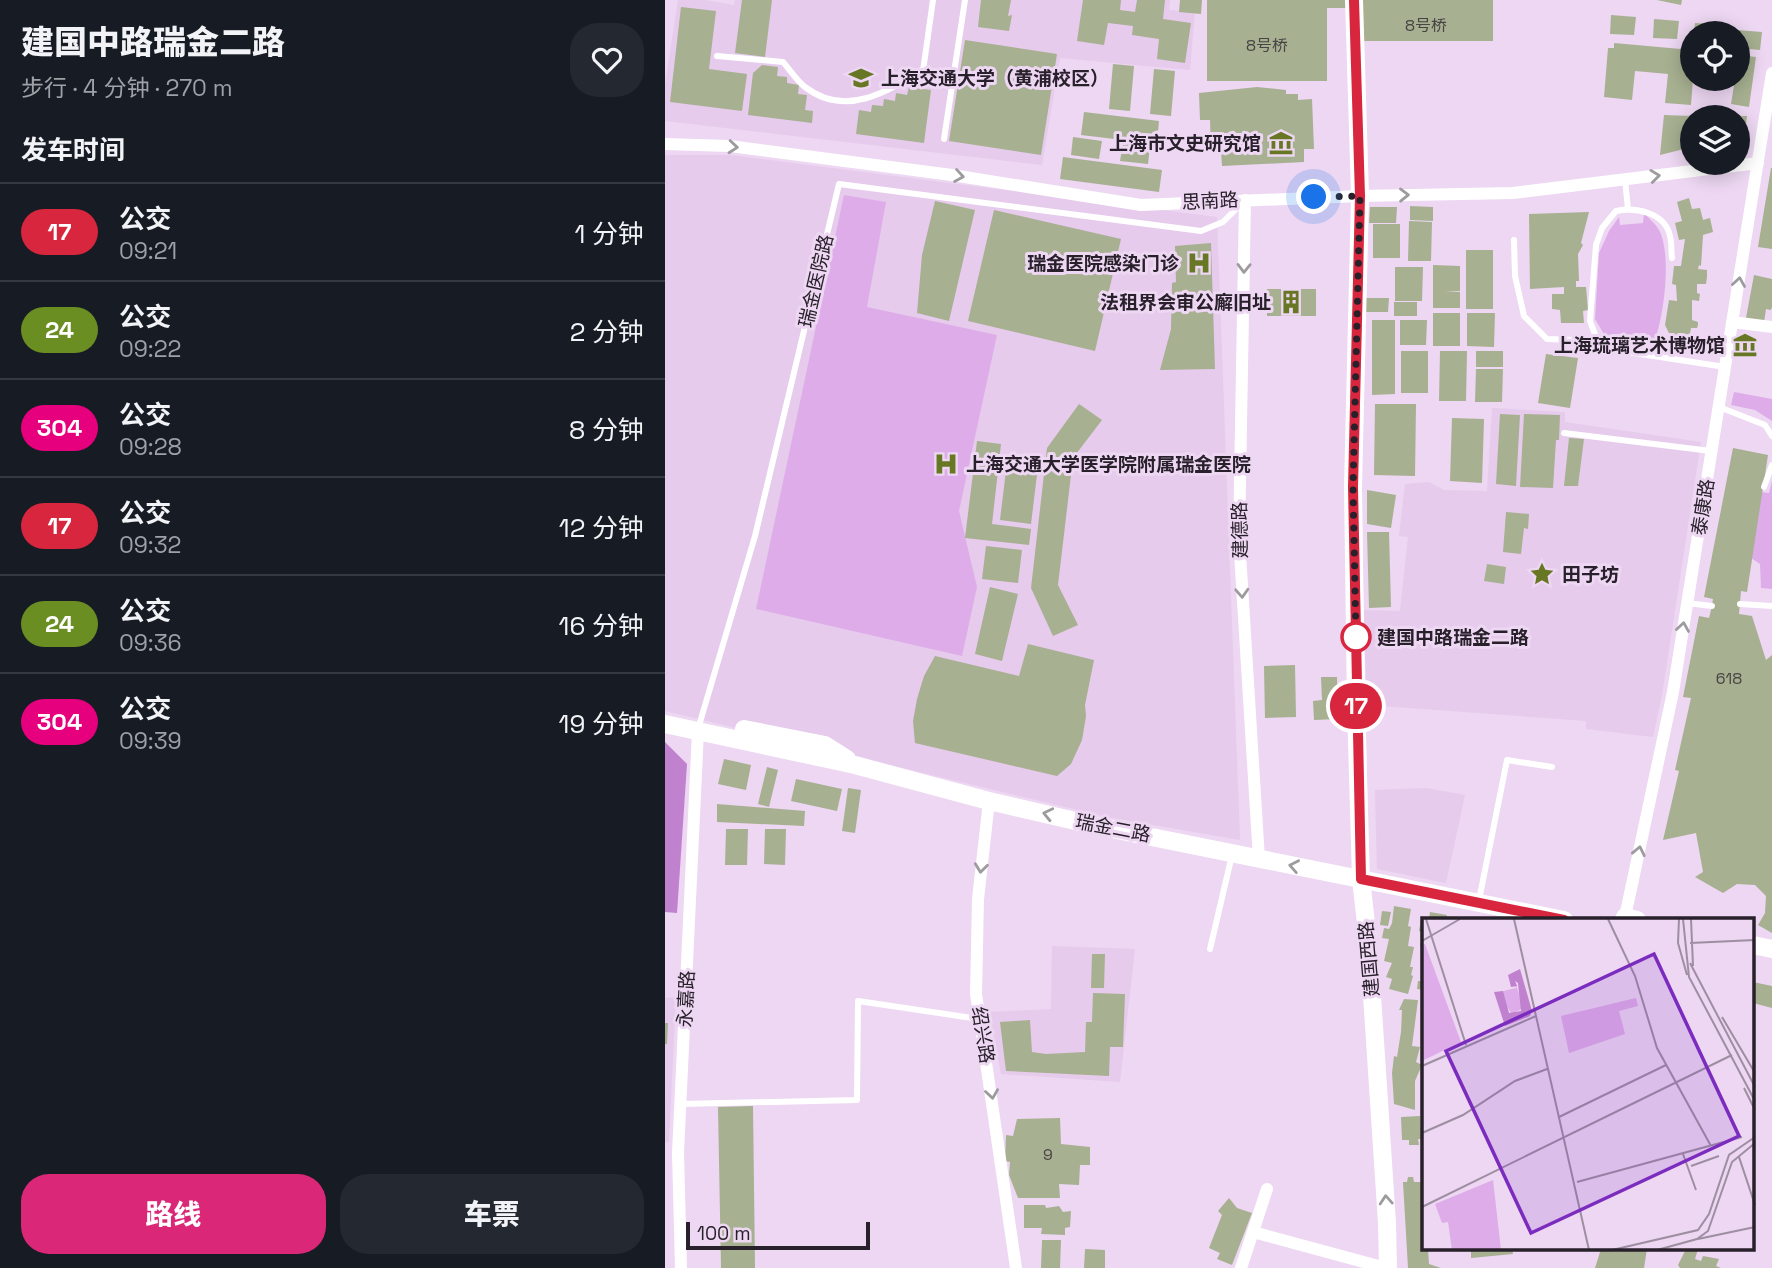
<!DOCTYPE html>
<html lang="zh">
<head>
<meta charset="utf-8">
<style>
  :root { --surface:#171b24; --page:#242831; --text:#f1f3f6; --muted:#9ea1a6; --line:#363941; --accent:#db2777 }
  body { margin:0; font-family:"Space Grotesk","Noto Sans SC",sans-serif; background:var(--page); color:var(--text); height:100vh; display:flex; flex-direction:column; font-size:26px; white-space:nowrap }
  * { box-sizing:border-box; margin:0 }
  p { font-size:23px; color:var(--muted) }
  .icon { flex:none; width:38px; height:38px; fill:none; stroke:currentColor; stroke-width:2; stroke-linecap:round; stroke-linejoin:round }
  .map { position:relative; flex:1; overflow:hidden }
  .side { display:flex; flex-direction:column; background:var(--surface); width:665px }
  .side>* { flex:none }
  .badge { padding:0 14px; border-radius:23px; font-size:24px; line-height:46px }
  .tools { position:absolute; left:1015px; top:21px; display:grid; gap:14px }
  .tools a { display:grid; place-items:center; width:70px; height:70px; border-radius:50%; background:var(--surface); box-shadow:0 4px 18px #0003; font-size:35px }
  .scale { position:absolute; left:21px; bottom:18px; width:184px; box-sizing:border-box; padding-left:7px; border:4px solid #28202a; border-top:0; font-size:19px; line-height:24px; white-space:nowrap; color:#28202a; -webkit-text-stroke:5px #edd7f2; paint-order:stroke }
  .you { position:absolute; width:35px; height:35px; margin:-18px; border:5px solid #fff; border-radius:50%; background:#1a73e8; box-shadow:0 0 0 10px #1a73e833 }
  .map>.badge { position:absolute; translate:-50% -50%; box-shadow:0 0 0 4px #fff }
  h2 { padding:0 21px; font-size:26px; line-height:63px }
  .round { display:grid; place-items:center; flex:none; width:74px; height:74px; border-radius:28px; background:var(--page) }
  .overview { display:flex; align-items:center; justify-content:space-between; height:119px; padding:0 21px }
  h1 { font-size:33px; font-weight:800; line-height:52px }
  .cta { display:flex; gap:14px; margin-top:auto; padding:14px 21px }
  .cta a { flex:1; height:80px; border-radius:28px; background:var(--accent); color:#fff; font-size:28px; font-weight:800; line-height:80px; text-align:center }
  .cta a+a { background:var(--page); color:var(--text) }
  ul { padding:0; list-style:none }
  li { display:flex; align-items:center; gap:21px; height:98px; padding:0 21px; border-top:2px solid var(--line) }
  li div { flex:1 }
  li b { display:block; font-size:26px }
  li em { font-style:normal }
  li .badge { min-width:77px; font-weight:700; text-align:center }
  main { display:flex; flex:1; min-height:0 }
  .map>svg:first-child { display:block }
</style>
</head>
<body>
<main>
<section class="side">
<div class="overview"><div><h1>建国中路瑞金二路</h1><p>步行 · 4 分钟 · 270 m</p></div><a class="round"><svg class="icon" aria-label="heart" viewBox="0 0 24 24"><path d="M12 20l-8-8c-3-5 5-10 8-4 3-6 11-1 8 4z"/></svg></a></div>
<h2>发车时间</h2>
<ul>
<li><span class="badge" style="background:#d7263d;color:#fff">17</span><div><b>公交</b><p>09:21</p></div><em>1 分钟</em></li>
<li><span class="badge" style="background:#6b8e23;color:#fff">24</span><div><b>公交</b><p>09:22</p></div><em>2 分钟</em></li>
<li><span class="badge" style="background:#e6007e;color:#fff">304</span><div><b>公交</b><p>09:28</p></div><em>8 分钟</em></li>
<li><span class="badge" style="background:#d7263d;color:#fff">17</span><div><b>公交</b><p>09:32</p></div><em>12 分钟</em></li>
<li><span class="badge" style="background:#6b8e23;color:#fff">24</span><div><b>公交</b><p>09:36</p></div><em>16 分钟</em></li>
<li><span class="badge" style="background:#e6007e;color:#fff">304</span><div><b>公交</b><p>09:39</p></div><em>19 分钟</em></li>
</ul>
<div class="cta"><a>路线</a><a>车票</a></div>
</section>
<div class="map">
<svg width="1107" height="1268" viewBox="0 0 1107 1268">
  <rect width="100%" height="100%" fill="#edd7f2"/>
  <path fill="#e6cbec" d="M13,0H40L69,5L70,0H505L504,10L530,12L525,70L395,58L377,165L0,121V85Z
    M0,155H65L552,217L575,840L442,817L0,711Z
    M827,408L900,412V422L1036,442L997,695L988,737L921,729V721L702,705L700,649L695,610L735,611L743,537L734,536L740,484L764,482L779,490L822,491Z
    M761,788L800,795L781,883L712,869L710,790Z
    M387,946L470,949L455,1082L336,1074L324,1012L386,1009Z
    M11,997L4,1142H0V998Z"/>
  <path fill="#deade9" d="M179,195L221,202L202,307L332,335L294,511L312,587L297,656L91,609Z
    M979,213C983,218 990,223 994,230C1007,254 999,315 990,340L958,342L940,336L930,319L934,253L944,231L954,217L955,225L978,223Z
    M1069,392L1107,399V421L1090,410L1066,405Z
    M1107,481V589L1096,588L1095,564L1086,558L1095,492L1104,493Z"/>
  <path fill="#c082ce" d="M0,742L22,764L12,913L0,912Z"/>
  <path fill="#a7b091" d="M77,0H107L100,57L70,53Z
    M316,0H346L343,16L347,15L344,31L313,27Z
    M418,0H456L455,10L470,12L472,0H500L498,19L526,23L520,63L492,59L494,39L467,35L468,26L443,23L439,45L412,41Z
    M515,0H537L536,14L514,12Z
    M542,0H828V41H694L695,8H662V81H542Z
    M992,0H1017L1016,5Z
    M16,7L51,11L44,69L82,74L77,111L5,102Z
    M946,15L971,17L969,35L945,34Z
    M989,19L1014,21L1012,39L988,38Z
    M1030,23L1054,25V33H1029Z
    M1072,30L1097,32L1095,50L1073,48Z
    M300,40L392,54L376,155L284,141Z
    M949,43L1027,50L1028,79L1026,105L1000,103L1003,74L970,71L967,100L939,97L943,48H949Z
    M1073,55L1091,57L1084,107L1066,104L1070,79H1073Z
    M448,64L469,66L465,111L444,109Z
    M97,65L113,67L112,76L122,77V83L134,85L133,94L142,95L140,110L148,111L147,123L83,115L88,73Z
    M489,69L510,71L506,116L485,114Z
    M244,87L266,90L259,143L191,134L194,110L206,112L207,105L218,106L219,99L230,101L231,93L242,95Z
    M592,87L621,90V94H633V100L647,99L649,149H639V162L557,166L556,150H546L545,120H535L534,93Z
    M419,112L494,121L492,144L416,135Z
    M1044,114L1066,115V117H1038Z
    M999,115L1027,116V147L995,155Z
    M1073,116H1082L1080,134L1073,136Z
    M408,137L437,141L434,159L406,155Z
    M458,143L485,146L483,164L455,161Z
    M398,157L497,170L494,192L395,179Z
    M1106,168H1107V249L1093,247Z
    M1024,198L1027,209L1035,208L1038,220L1045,218L1048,232L1038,235L1036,266L1034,265L1033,269L1042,270V277L1041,284H1032V293L1035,294L1034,301L1027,300V320L1033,322V325L1032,328H1026L1024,339L1005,335L1000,325L1004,300L1012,301L1011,285L1007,284L1009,266H1016L1020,239L1014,240L1010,223L1017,221L1012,202Z
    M270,201L310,210L284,321L252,313L257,255Z
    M745,206L768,207V221L745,220Z
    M705,207H732L731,223H704Z
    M329,210L456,239L430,351L303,321Z
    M924,212L916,243L918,245L913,254L914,281H911V287H921L923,310L918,311L919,323H896L895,310L887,309V294H899V287L865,289L864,214Z
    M744,221L767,222L766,261H743Z
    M708,224H735V258H708Z
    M546,243L550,369L495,370L506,329L507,283L511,282L510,246Z
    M801,250H828V309H801Z
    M768,265L795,266V291H780L795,292V308H768Z
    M730,267H758L757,301H730Z
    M1089,275L1107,279V307L1106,310L1101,309L1099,322L1081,318Z
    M602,289H651V316H602Z
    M701,298H724L723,312H700Z
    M729,302H752V316H729Z
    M768,313H795V346H768Z
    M802,313H830L829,347L802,346Z
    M707,320H730V394L707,395Z
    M735,320H762L761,345H735Z
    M736,351H763V393H736Z
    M775,351H802L801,401H774Z
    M811,351H838V367H811Z
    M881,354L913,358L905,408L873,403Z
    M811,369H838L837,402H810Z
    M414,404L437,420L408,458L393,585L413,625L388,636L366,588L382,448Z
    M710,404H751L750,476L709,475Z
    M835,414L855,415L851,486L831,484Z
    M859,414L895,415L894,440H891L888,488L855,487Z
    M787,418L819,419L817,483L785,481Z
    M904,438L919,439L913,486H899Z
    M312,441L336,444L327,524L366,529L364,545L300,538Z
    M1068,448L1103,455L1082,592L1076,591L1074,614L1087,616L1101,660L1107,655V933L1093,925L1100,913L1101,896L1090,885L1072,884L1058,893L1030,877L1038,872L1031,833L998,840L1014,771L1010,770L1026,698L1018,697L1034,616L1044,618L1047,606L1048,599L1039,597Z
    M343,454L374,458L366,524L335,520Z
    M702,490L731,495L726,528L702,524Z
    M841,512L864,514L863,529L859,528L856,554L838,552Z
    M702,532H724L726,607L704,608Z
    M321,546L357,550L353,583L317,579Z
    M822,564L841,567L839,584L819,581Z
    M325,587L353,594L337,661L310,654Z
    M363,644L429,660L420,705L421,716L417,740L406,764L392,776L250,743L248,721L252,699L259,676L270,656L354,676Z
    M630,665L631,717L600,718L599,666Z
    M656,677H672L673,719L649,720L648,701L657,700Z
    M59,759L86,765L81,790L53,784Z
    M102,767L113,770L104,807L93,804Z
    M131,779L177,789L172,811L126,801Z
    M183,788L196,790L190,833L177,831Z
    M52,804L140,811L139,826L52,822Z
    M61,829H83L82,865H60Z
    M100,829H121L120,865L99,864Z
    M729,906L746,909L743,926L746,927L743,946L749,947L745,967H748L746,975L748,976L743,994L724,989L727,979L721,977L727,963L719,961L724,939L717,938L719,928L724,929L727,923Z
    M717,911L726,912L723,926L715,925Z
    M765,912L782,915L781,920H764Z
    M756,920L759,921V947L755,946L758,932L754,931Z
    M427,954H440L439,988H426Z
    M753,981H759V990L752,989Z
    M1088,982L1107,986V1008L1088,1003Z
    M428,993L460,994L458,1047H445L444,1076L341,1071L335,1022L365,1020L367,1052L381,1054L420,1052L421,1022H427Z
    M739,999L753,1000L747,1046L755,1047L751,1062L757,1065L750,1081V1110L729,1104L727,1073L729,1056L732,1057L736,1032L737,1010H734Z
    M0,1023H3L2,1044H0Z
    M88,1106L90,1268H56L53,1107Z
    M755,1116L756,1139H753L754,1145H744V1140H737L736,1117Z
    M395,1118L396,1144L425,1147V1165H415L414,1185L394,1184L395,1198H353L344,1175L345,1162L340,1161L341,1135L348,1136L352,1119Z
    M743,1177H748L749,1182H759V1249H763L764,1264L776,1268H743L738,1182H742Z
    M564,1198L572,1208L587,1213L567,1265L552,1259L555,1253L544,1248L557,1215L553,1211Z
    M359,1205H380L381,1208L394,1206L398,1212L406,1211L405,1227L400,1228V1235L376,1234L377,1228H359Z
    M377,1240H396L395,1268H376Z
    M420,1249L440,1250V1268H419Z
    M806,1249H847L848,1254L806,1258Z
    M936,1249H982L979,1268H930Z
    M1021,1249H1033L1030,1259L1036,1261L1038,1256L1054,1259L1051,1266L1056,1268H1015L1013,1265Z"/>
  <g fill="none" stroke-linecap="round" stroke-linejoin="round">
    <path stroke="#fff" stroke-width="6" d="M52,56L118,62C125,70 132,81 140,87C180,118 223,92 258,69
      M257,78L268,0
      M279,139L300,0
      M960,180L963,209
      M849,240L850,276L859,316L882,339L910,340L931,337
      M1007,258C1006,251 1007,243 1005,236C1000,212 970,207 951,211L937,228L931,245L925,321L931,337L956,351L1060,367
      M1054,407L1100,425L1107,436
      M899,433L1046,451
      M1099,487L1107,465
      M1022,603L1047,606
      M1075,604L1107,606
      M33,729L90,536L174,184L536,231L558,222L578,202
      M814,900L842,760L887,767
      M545,949L567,855
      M16,1104L192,1100L193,1001L314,1019"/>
    <path stroke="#fff" stroke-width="12" d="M0,144L65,146L287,175L476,205L695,196L848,193L1093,163
      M580,200L574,537L594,859
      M1067,322L1107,327
      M324,801L313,899L311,994L351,1268
      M960,917L1008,692L1107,73
      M588,1232L721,1268
      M16,1268L13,1153L33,731
      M576,1268L602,1189"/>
    <path stroke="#fff" stroke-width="18" d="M689,0L695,196L688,487L691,707L696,879L704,950L722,1223L723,1268
      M0,724L190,765L324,801L432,826L899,920
      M79,729L160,745L182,759
      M959,920L960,917L972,920
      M1088,945L1107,949"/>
  </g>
  <defs><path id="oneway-chevron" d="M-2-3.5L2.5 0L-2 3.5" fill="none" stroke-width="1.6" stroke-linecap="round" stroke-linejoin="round" transform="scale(1.75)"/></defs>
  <g stroke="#9e9b9f">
    <use href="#oneway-chevron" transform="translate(68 147) rotate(5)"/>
    <use href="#oneway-chevron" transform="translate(294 176) rotate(9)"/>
    <use href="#oneway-chevron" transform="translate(990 176) rotate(-7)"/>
    <use href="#oneway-chevron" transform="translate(739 195) rotate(-1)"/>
    <use href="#oneway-chevron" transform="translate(579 268) rotate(91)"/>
    <use href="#oneway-chevron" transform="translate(1074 282) rotate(-81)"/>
    <use href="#oneway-chevron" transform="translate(577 593) rotate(87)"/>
    <use href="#oneway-chevron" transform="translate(1018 627) rotate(-81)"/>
    <use href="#oneway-chevron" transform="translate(383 814) rotate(-167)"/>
    <use href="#oneway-chevron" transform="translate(974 851) rotate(-78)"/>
    <use href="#oneway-chevron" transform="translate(629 866) rotate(-169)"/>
    <use href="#oneway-chevron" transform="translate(316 868) rotate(97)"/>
    <use href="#oneway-chevron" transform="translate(327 1094) rotate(82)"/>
    <use href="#oneway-chevron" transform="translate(721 1200) rotate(-94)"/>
  </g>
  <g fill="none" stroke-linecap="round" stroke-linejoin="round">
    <g stroke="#fff" stroke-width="16">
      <path id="line" d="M689,0L695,196L688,487L696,879L899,920"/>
    </g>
    <use href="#line" stroke="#d7263d" stroke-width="10"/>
    <path stroke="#28202a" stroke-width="7" stroke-dasharray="0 12.6" d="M649,197L695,196L688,487L691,637"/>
  </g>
  <defs>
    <g id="university-bare" transform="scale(1.89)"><path d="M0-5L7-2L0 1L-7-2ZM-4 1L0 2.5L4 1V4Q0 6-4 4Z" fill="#677724" stroke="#edd7f2" stroke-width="2.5" paint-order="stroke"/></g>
    <g id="museum-bare" transform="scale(1.89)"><path d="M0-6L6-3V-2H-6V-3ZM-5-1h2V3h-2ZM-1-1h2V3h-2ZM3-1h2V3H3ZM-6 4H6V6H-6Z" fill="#677724" stroke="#edd7f2" stroke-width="2.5" paint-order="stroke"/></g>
    <g id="hospital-bare" transform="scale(1.89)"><path d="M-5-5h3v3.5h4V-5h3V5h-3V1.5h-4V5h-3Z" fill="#677724" stroke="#edd7f2" stroke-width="2.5" paint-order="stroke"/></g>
    <g id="building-bare" transform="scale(1.89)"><path d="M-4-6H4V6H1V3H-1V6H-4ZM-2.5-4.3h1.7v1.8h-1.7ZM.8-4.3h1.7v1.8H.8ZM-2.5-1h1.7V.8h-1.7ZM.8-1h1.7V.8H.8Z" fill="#677724" stroke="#edd7f2" stroke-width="2.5" paint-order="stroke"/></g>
    <g id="sight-bare" transform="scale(1.89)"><path d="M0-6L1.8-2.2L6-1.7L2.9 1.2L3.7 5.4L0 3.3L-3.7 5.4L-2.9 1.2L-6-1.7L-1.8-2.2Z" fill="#677724" stroke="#edd7f2" stroke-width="2.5" paint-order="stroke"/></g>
  </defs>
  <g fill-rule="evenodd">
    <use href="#university-bare" x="196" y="78"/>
    <use href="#museum-bare" x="616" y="143"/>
    <use href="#hospital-bare" x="534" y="263"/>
    <use href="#building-bare" x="626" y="302"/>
    <use href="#museum-bare" x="1080" y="345"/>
    <use href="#hospital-bare" x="281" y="464"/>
    <use href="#sight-bare" x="877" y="574"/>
  </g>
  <circle fill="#fff" stroke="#d7263d" stroke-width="3.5" cx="691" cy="637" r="14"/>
  <g text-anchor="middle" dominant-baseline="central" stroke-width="6" stroke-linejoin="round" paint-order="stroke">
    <g font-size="16" fill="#484444">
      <text x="761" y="25">8号桥</text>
      <text x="602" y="45">8号桥</text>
      <text x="1064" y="678">618</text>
      <text x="383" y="1154">9</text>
    </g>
    <g font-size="19" font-weight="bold" fill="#28202a" stroke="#edd7f2" text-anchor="end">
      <text x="216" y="78" text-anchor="start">上海交通大学（黄浦校区）</text>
      <text x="596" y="143">上海市文史研究馆</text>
      <text x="514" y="263">瑞金医院感染门诊</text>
      <text x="606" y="302">法租界会审公廨旧址</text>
      <text x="1060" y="345">上海琉璃艺术博物馆</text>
      <text x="301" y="464" text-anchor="start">上海交通大学医学院附属瑞金医院</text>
      <text x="897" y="574" text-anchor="start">田子坊</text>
    </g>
    <g font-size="19" fill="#28202a" stroke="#edd7f2">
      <text transform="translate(545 201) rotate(-3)">思南路</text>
      <text transform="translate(151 281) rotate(-77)">瑞金医院路</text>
      <text transform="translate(1038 507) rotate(-81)">泰康路</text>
      <text transform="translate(575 530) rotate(-91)">建德路</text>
      <text transform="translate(448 828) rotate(11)">瑞金二路</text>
      <text transform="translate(704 959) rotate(-95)">建国西路</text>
      <text transform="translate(21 999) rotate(-87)">永嘉路</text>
      <text transform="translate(318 1035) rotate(81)">绍兴路</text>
    </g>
    <g font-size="19" font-weight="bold" fill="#28202a" stroke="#edd7f2" text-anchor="start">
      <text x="712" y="637">建国中路瑞金二路</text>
    </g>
  </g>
  <g transform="translate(757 918)">
    <rect width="332" height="332" fill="#edd7f2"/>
    <path d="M3,26L39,124L0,143V27ZM93,63L101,90L90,96L80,82L81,73L94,70ZM214,80L216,88L197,93L203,116L147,135L139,98ZM71,262L79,332H30L26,304L20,305L13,286Z" fill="#deade9"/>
    <path d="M98,51L110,93L108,98L83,108L72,74L81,73L87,95L99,93L96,65L93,63L95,68L89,69L86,57Z" fill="#c082ce"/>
    <path fill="none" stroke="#9e8ea2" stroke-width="2" d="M4,1L44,127M92,1L167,332M186,1L213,58L235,130L289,228M257,1L256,25L265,57M261,1L267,59L333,183M269,1L271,48M0,23L38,1M268,25L333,22M268,45L333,169M300,99L333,155M0,148L114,98M322,170L333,192M137,199L244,147M0,215L41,197L93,163L125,151M261,236L274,272M317,239L333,287M269,248L297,238M155,264L320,219M0,289L310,137M276,321L333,309M190,332L276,312L287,296L307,237L333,219M235,332L275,321L286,313L310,244L333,225"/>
    <path fill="#7b2cbf" fill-opacity="0.15" stroke="#7b2cbf" stroke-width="3.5" d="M232,36L317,218L109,315L24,133Z"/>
    <rect width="332" height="332" fill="none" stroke="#28202a" stroke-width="3.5"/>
  </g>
</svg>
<div class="tools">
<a><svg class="icon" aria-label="locate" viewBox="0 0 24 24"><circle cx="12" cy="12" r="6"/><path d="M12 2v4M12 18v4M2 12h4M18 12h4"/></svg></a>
<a><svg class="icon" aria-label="layers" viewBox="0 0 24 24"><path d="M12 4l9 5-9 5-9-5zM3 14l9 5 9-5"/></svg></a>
</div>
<div class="scale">100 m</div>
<div class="you" style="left:649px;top:197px"></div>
<b class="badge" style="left:691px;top:706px;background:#d7263d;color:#fff">17</b>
</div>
</main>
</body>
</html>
